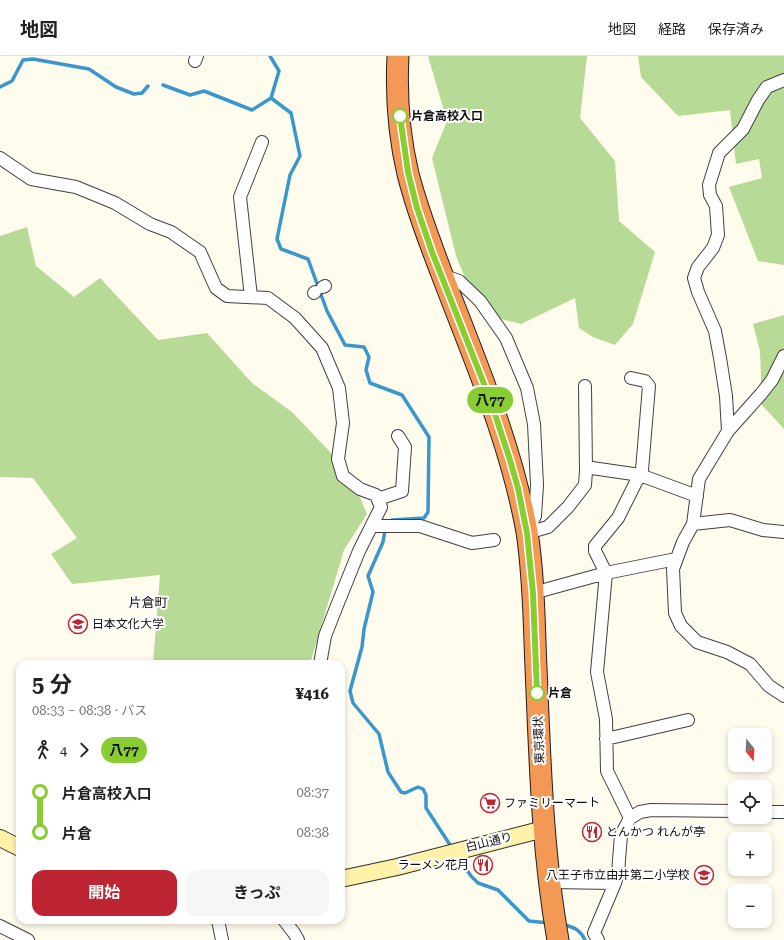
<!DOCTYPE html>
<html lang="ja">
<head>
<meta charset="utf-8">
<style>
  :root { --surface:#fff; --page:#f6f6f6; --text:#222; --muted:#767676; --line:#e0e0e0; --accent:#bd2532 }
  body { margin:0; font-family:"Roboto Serif","Noto Sans JP",serif; background:var(--page); color:var(--text); height:100vh; display:flex; flex-direction:column; font-size:15px; white-space:nowrap }
  * { box-sizing:border-box; margin:0 }
  p { font-size:13px; color:var(--muted) }
  .icon { flex:none; width:22px; height:22px; fill:none; stroke:currentColor; stroke-width:2; stroke-linecap:round; stroke-linejoin:round }
  .map { position:relative; flex:1; overflow:hidden }
  .drawer { position:absolute; left:16px; top:604px; width:329px; height:264px; display:flex; flex-direction:column; background:var(--surface); border-radius:12px; box-shadow:0 2px 6px #0003 }
  .drawer>* { flex:none }
  .badge { padding:0 8px; border-radius:13px; font-size:14px; line-height:26px }
  .needle { width:26px; rotate:162deg }
  .fabs { position:absolute; left:728px; top:672px; display:grid; gap:8px }
  .fabs a { display:grid; place-items:center; width:44px; height:44px; border-radius:8px; background:var(--surface); box-shadow:0 2px 6px #0003; font-size:20px }
  .map>.badge { position:absolute; translate:-50% -50%; box-shadow:0 0 0 2px #fff }
  .legs { display:flex; align-items:center; gap:6px; height:44px; padding:0 16px; font-size:13px }
  .legs p { margin-inline-start:auto }
  .head { display:flex; align-items:center; justify-content:space-between; height:68px; padding:0 16px }
  h1 { font-size:22px; font-weight:700; line-height:30px }
  .cta { display:flex; gap:8px; margin-top:auto; padding:8px 16px }
  .cta a { flex:1; height:46px; border-radius:12px; background:var(--accent); color:#fff; font-size:16px; font-weight:700; line-height:46px; text-align:center }
  .cta a+a { background:var(--page); color:var(--text) }
  ul { padding:0 16px; list-style:none }
  li { display:flex; align-items:center; gap:14px; height:40px; font-size:15px }
  li i { display:grid; place-items:center; width:6px; height:100%; margin:0 5px; background:currentColor }
  li i::after { content:''; width:10px; height:10px; margin:-5px; border:3px solid; border-radius:50%; background:var(--surface) }
  li p { margin-inline-start:auto }
  li:first-child i { background:linear-gradient(#0000 50%,currentColor 0) }
  li:last-child i { background:linear-gradient(currentColor 50%,#0000 0) }
  header { display:flex; align-items:center; gap:24px; box-sizing:border-box; height:56px; padding:0 20px; background:var(--surface); border-bottom:1px solid var(--line) }
  header strong { font-size:19px }
  nav { display:flex; gap:22px; margin-inline-start:auto; font-size:14px }
  .map>svg:first-child { display:block }
</style>
</head>
<body>
<header>
<strong>地図</strong>
<nav><a>地図</a><a>経路</a><a>保存済み</a></nav>
</header>
<div class="map">
<svg width="784" height="884" viewBox="0 0 784 884">
  <rect width="100%" height="100%" fill="#fffbed"/>
  <path fill="#b7da96" d="M428,0H587L580,62L615,105L619,165L655,196L633,268L615,289L593,281L579,272L575,242L521,268L480,258L456,200L432,102L447,65Z
    M638,0H784V209L758,205L729,131L762,122L759,103L736,108L730,54L678,60L641,21Z
    M27,171L36,210L74,241L100,222L158,284L207,277L252,327L292,356L349,416L367,458L344,494L310,608H153L160,519L72,528L51,498L77,482L33,422L0,421V180Z
    M784,259V373L762,349L760,295L753,268Z"/>
  <g fill="none" stroke-linecap="round" stroke-linejoin="round">
    <path stroke="#3997cd" stroke-width="3.5" d="M270,0L279,15L271,42L291,57L300,100L290,119L277,183L281,193L308,203L327,255L345,289L364,291L369,301L366,314L370,327L402,339L429,381L428,456L424,462L392,464
      M163,29L190,39L204,35L252,54L271,42
      M0,31L12,25L23,4L33,3L89,13L116,31L134,38L142,37L148,30
      M385,474L383,486L368,520L373,536L364,573L362,591L350,635L353,647L379,678L388,716L401,736L405,737L418,731L423,733L426,739V752L452,792
      M458,801L471,820L478,827L498,834L529,865L549,867
      M563,869C573,870 581,875 585,884"/>
    <g stroke="#404040" stroke-width="14">
      <path id="street" d="M195,5L197,0
        M0,102L31,123L76,131L115,147L150,168L171,176L200,196L216,232L227,240L268,242L295,262L322,292L339,332L343,367L338,403L343,420L360,433L376,439L381,451L359,495L336,552L325,580L320,608
        M442,219L459,225L480,245L506,282L527,332L534,368L537,429L535,460L528,474
        M323,231L325,230
        M314,237L315,236
        M251,241L240,141L262,86
        M784,300L772,324L761,338L728,375L699,423L693,468L683,486L673,513L675,557L681,570L697,586L727,596L750,608L769,630L784,640
        M585,330L586,415
        M728,375L726,340L720,302L715,275L698,236L694,222L698,211L713,192L718,179L716,150L710,139L709,129L719,97L743,73L758,44L767,31L784,24
        M378,443L402,435L405,391L398,380
        M693,468L730,464L763,474L784,476
        M372,470H420L472,487L494,484
        M527,477L548,471L568,451L585,429L586,415L592,412L640,419L697,440
        M533,537L606,517L676,503
        M606,683L688,664
        M765,756H784
        M630,762L607,715L606,663L597,616L606,517L595,495V490L618,462L642,414L649,330L645,325L631,322
        M550,826L615,827L618,817L621,779L630,762L640,756L651,754L735,755
        M218,864L222,884
        M284,864L294,877L298,884
        M0,870L28,884
        M598,884L594,877L615,827"/>
    </g>
    <g stroke="#2f2f2f" stroke-width="18">
      <path id="secondary" d="M0,782L20,792
        M341,823L397,811L544,773"/>
    </g>
    <g stroke="#1e1e1e" stroke-width="23">
      <path id="highway" d="M398,0C396,39 399,80 408,118C417,153 430,187 443,221C475,305 511,387 527,476C534,521 534,567 536,612C540,703 542,794 558,884"/>
    </g>
    <use href="#street" stroke="#fff" stroke-width="12"/>
    <use href="#secondary" stroke="#fff2a8" stroke-width="16"/>
    <use href="#highway" stroke="#f49856" stroke-width="21"/>
  </g>
  <g fill="none" stroke-linecap="round" stroke-linejoin="round">
    <g stroke="#fff" stroke-width="9">
      <path id="line-1" d="M400,60L408,116L417,152L432,196L490,343L510,404L518,432L527,477L533,537L537,637"/>
    </g>
    <use href="#line-1" stroke="#88cd32" stroke-width="6"/>
  </g>
  <defs>
    <g id="university-ring" transform="scale(1)"><circle r="9.5" fill="#fff" stroke="#bd2532" stroke-width="1.5"/><path d="M0-5L7-2L0 1L-7-2ZM-4 1L0 2.5L4 1V4Q0 6-4 4Z" fill="#bd2532"/></g>
    <g id="supermarket-ring" transform="scale(1)"><circle r="9.5" fill="#fff" stroke="#bd2532" stroke-width="1.5"/><path d="M-6-5.5h2.5l.6 2H6L4.5 2H-2.5L-4.4-4H-6ZM-1.5 3.2a1.3 1.3 0 1 0 .1 0ZM3 3.2a1.3 1.3 0 1 0 .1 0Z" fill="#bd2532"/></g>
    <g id="restaurant-ring" transform="scale(1)"><circle r="9.5" fill="#fff" stroke="#bd2532" stroke-width="1.5"/><path d="M-5-6h1v4h1v-4h1v4h1v-4h1v5L-1.5 .5V6h-2V.5L-5-1ZM5-6V6H3V1.5H1.5Q1.5-4 5-6Z" fill="#bd2532"/></g>
    <g id="school-ring" transform="scale(1)"><circle r="9.5" fill="#fff" stroke="#bd2532" stroke-width="1.5"/><path d="M0-5L7-2L0 1L-7-2ZM-4 1L0 2.5L4 1V4Q0 6-4 4Z" fill="#bd2532"/></g>
  </defs>
  <g fill-rule="evenodd">
    <use href="#university-ring" x="78" y="568"/>
    <use href="#supermarket-ring" x="490" y="747"/>
    <use href="#restaurant-ring" x="592" y="776"/>
    <use href="#restaurant-ring" x="483" y="809"/>
    <use href="#school-ring" x="704" y="819"/>
  </g>
  <g fill="#fff" stroke="#88cd32" stroke-width="2">
    <circle cx="400" cy="60" r="7"/>
    <circle cx="537" cy="637" r="7"/>
  </g>
  <g text-anchor="middle" dominant-baseline="central" stroke-width="4" stroke-linejoin="round" paint-order="stroke">
    <g font-size="12" font-weight="bold" fill="#0d0d0d" stroke="#fff" text-anchor="start">
      <text x="411" y="60">片倉高校入口</text>
      <text x="548" y="637">片倉</text>
    </g>
    <g font-size="12" fill="#0d0d0d" stroke="#fff" text-anchor="start">
      <text x="92" y="568">日本文化大学</text>
      <text x="504" y="747">ファミリーマート</text>
      <text x="606" y="776">とんかつ れんが亭</text>
      <text x="469" y="809" text-anchor="end">ラーメン花月</text>
      <text x="690" y="819" text-anchor="end">八王子市立由井第二小学校</text>
    </g>
    <g font-size="12" fill="#0d0d0d" stroke="#fff">
      <text transform="translate(539 684) rotate(-92)">東京環状</text>
      <text transform="translate(489 786) rotate(-14)">白山通り</text>
    </g>
    <g font-size="13" fill="#0d0d0d" stroke="#fff">
      <text x="148" y="546">片倉町</text>
    </g>
  </g>
</svg>
<div class="fabs">
<a><svg class="needle" viewBox="-14 -14 28 28"><path d="M0-13l5 13h-10z" fill="#e53935"/><path d="M0 13l5-13h-10z" fill="#767676"/></svg></a>
<a><svg class="icon" aria-label="locate" viewBox="0 0 24 24"><circle cx="12" cy="12" r="6"/><path d="M12 2v4M12 18v4M2 12h4M18 12h4"/></svg></a>
<a>+</a>
<a>−</a>
</div>
<b class="badge" style="left:490px;top:344px;background:#88cd32;color:#111">八77</b>
<section class="drawer">
<div class="head"><div><h1>5 分</h1><p>08:33 – 08:38 · バス</p></div><b>¥416</b></div>
<div class="legs"><svg class="icon" aria-label="walk" viewBox="0 0 24 24"><circle cx="13" cy="4" r="2"/><path d="M13 8l-2 6 4 7M11 14l-3 7M7 12l3-4h3l4 4"/></svg>4<svg class="icon" aria-label="forward" viewBox="0 0 24 24"><path d="M9 5l7 7-7 7"/></svg><b class="badge" style="background:#88cd32;color:#111">八77</b></div>
<ul>
<li><i style="color:#88cd32"></i><b>片倉高校入口</b><p>08:37</p></li>
<li><i style="color:#88cd32"></i><b>片倉</b><p>08:38</p></li>
</ul>
<div class="cta"><a>開始</a><a>きっぷ</a></div>
</section>
</div>
</body>
</html>
